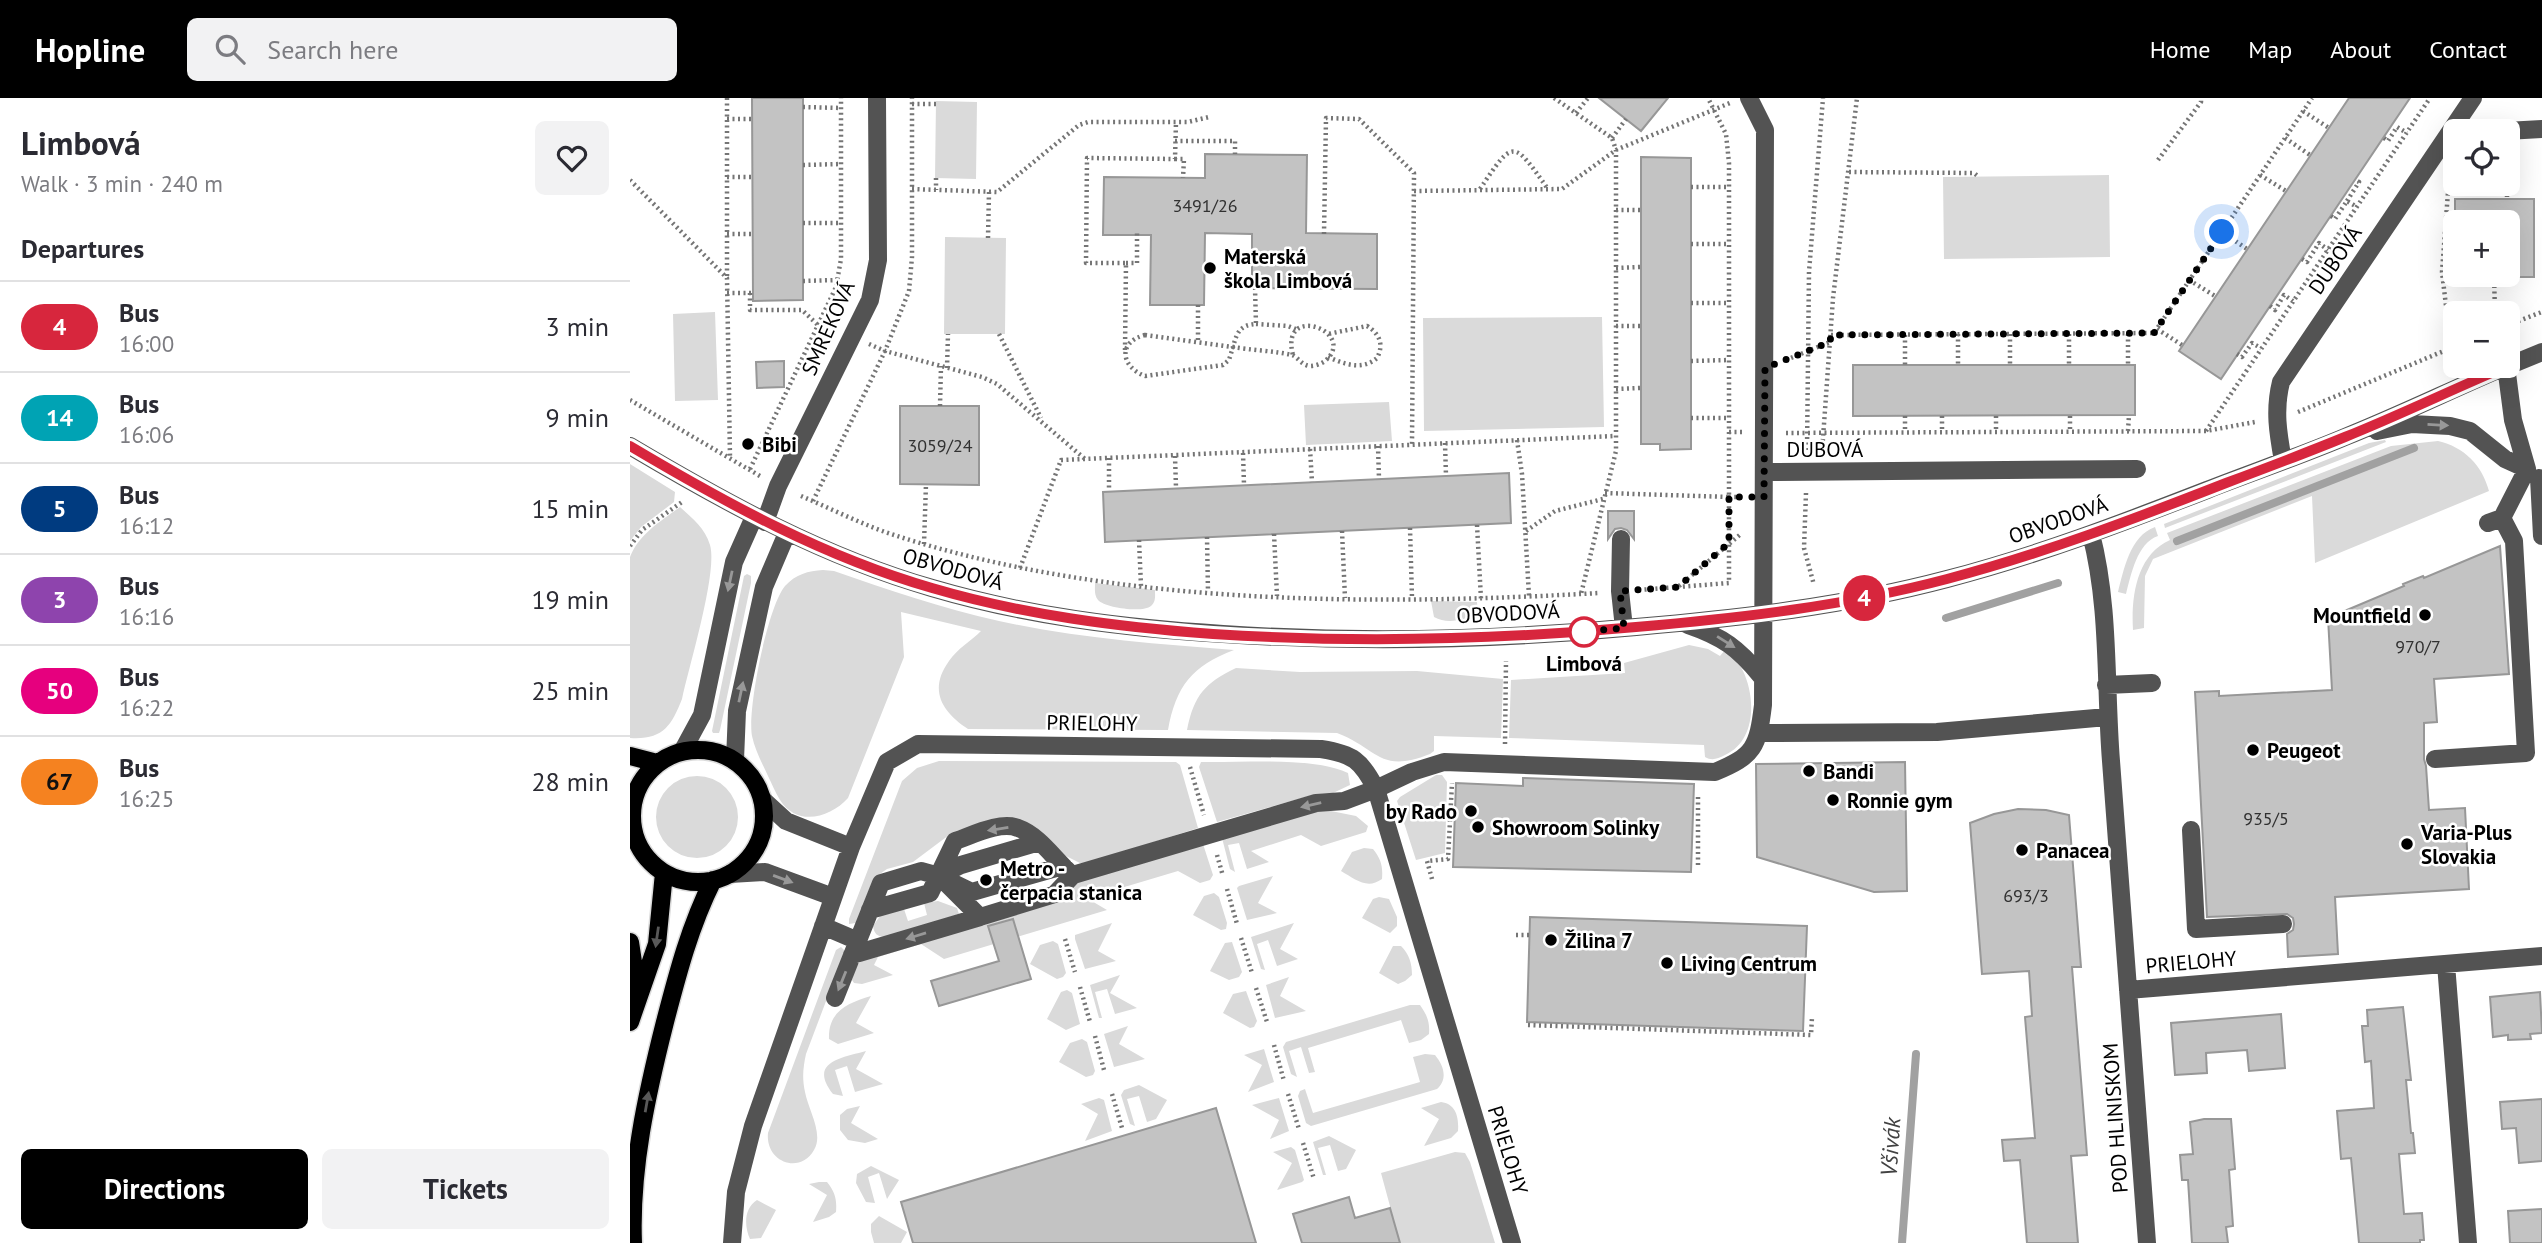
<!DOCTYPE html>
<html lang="en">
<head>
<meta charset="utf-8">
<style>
  :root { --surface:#fff; --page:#f2f2f3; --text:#2b2b33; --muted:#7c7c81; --line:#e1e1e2; --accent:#000 }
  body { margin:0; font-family:"PT Sans",sans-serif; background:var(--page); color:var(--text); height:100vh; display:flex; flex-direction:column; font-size:26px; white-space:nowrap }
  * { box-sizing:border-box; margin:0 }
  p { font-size:23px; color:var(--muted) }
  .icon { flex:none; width:38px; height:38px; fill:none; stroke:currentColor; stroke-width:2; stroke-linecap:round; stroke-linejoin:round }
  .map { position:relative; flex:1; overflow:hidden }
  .details { display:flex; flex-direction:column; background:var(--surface); width:630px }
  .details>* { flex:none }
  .badge { padding:0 14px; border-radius:23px; font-size:24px; line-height:46px }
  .controls { position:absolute; left:1813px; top:21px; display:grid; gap:14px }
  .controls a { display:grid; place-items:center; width:77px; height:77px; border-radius:10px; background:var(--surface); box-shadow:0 7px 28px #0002; font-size:35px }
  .you { position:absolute; width:35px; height:35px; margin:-18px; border:5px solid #fff; border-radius:50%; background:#1a73e8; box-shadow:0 0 0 10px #1a73e833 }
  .map>.badge { position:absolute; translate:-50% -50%; box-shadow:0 0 0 4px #fff }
  h2 { padding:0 21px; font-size:26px; line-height:63px }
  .round { display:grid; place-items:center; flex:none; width:74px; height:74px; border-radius:10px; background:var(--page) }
  .summary { display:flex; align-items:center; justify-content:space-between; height:119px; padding:0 21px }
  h1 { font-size:33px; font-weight:600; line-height:52px }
  .primary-button { display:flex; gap:14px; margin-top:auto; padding:14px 21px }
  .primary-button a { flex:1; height:80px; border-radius:10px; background:var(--accent); color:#fff; font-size:28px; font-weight:600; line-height:80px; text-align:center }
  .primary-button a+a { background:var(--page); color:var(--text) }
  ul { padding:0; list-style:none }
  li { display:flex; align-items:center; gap:21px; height:91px; padding:0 21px; border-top:2px solid var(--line) }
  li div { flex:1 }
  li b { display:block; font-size:26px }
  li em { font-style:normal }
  li .badge { min-width:77px; font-weight:700; text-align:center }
  header { display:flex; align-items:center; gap:42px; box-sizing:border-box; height:98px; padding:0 35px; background:var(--accent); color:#fff }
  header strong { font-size:33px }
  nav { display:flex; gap:38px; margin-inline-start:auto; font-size:24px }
  .search { width:490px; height:63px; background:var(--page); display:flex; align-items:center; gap:18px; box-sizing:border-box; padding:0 24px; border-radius:10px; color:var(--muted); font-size:26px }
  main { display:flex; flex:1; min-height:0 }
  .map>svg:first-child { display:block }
</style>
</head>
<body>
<header>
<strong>Hopline</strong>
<div class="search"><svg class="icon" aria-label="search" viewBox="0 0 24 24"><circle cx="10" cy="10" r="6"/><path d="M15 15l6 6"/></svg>Search here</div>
<nav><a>Home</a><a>Map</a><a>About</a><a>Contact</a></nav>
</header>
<main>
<section class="details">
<div class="summary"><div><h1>Limbová</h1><p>Walk · 3 min · 240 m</p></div><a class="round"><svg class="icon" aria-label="heart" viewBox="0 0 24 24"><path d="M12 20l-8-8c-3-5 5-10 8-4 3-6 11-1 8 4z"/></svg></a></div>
<h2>Departures</h2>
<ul>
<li><span class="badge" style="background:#d7263d;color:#fff">4</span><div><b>Bus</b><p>16:00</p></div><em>3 min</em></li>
<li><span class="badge" style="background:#00a3b4;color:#fff">14</span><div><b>Bus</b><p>16:06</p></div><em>9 min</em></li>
<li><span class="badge" style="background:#003b80;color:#fff">5</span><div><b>Bus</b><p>16:12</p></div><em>15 min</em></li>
<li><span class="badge" style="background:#8e44ad;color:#fff">3</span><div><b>Bus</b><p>16:16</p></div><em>19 min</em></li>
<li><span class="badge" style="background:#e6007e;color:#fff">50</span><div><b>Bus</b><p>16:22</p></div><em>25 min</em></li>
<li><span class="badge" style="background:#f58220;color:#111">67</span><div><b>Bus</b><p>16:25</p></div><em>28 min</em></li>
</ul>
<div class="primary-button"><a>Directions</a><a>Tickets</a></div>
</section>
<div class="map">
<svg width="1912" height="1145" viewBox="0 0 1912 1145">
  <rect width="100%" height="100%" fill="#fff"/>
  <path fill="#dadada" d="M306,3L347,4L346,81L305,80Z
    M1479,77L1480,159L1314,161L1313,79Z
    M315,139L376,140L375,236H314Z
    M85,214L88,302L45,303L43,216Z
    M972,219L974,329L794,333L793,220Z
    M759,304L762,343L676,347L674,307Z
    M1755,342L1756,344L1535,430L1534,426L1739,345Z
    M1808,343C1834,349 1852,367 1859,393L1685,465L1682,398L1523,461L1515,478L1514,530L1503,532C1501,500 1506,457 1540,442L1537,435L1761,348Z
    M0,366L45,394L44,404L11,429L0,443Z
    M50,409C62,420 75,430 80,447C88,474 59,568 52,601C41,629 32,642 0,640V459C9,436 31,423 50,409Z
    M1525,429L1528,438C1507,445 1501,477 1496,496L1488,494C1494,471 1500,438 1525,429Z
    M193,472L204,473C258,492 312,510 369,523C445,540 525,546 604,552C562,568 546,588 538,632L338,631C312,614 298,592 319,563C327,551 341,543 351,533L271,514L274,559L218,700C200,720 167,729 150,702C145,694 142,686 138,678C132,665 125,652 122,638C117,611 138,508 155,488C166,476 178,473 193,472Z
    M117,476L121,478V485L90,632L89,635H83L82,633L114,478Z
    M465,485L525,492C525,498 526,504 521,508C513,515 475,510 468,502C464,497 465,491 465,485Z
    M801,503L847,504L848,517C834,521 818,527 804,519Z
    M1059,547L1078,551L1090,558L1095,552C1102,558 1109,564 1113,573C1126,600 1126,643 1095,657C1087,661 1082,663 1075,659L1074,647L879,640L881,582L995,575L994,565Z
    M606,570L670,574L787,573L873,581L871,640L804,638V653L800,656C749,676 749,651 707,635L557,632C564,597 575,585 606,570Z
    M309,663L546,664L550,667L568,730L458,765H450L363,722L323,734L283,764L257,771L247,778L241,787L226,825L219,826V821L272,683L287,670Z
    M571,664C613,665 681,658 718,675L720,687L703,695L686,696L587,724L569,669Z
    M806,677H812L817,684L815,755L786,762L767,703L770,699Z
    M26 719a41 41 0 1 1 82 0a41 41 0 1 1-82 0Z
    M696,712L726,718L738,728L736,734L691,748L671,737L621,753L639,764L617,771L609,745L598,747L605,774L600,771L592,740L679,714Z
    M573,746L583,777L580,782L570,785L548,773L461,799L460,802L477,812L314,861L291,846L248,859L244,867L263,877L232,886L224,885L222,882L224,870L234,861L445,784Z
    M734,750L743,751C751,761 753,768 752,781C737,792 725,781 711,773L722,754Z
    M643,778L628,805L647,815L617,822L607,790L609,788Z
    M584,795L589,799L597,825L596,831L591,832L563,817L574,798Z
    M749,799L759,801L767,819V828L760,835L732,820L743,801Z
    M308,803L327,810L329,816L255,839C247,839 244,835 243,828L250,818L274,811L278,823L297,817L294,805Z
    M482,825L468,853L486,863L455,871L445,841V837Z
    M664,825L650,851L668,861L647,868L638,842L627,846L635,872L631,871L621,839Z
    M423,843L428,846L436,875L433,879L427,881L400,866L410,847Z
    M602,844L612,874L609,879L599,882L580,873L595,845Z
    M763,848H771C779,856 782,865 782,877L775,883L768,886L749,875Z
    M211,849L215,853L176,956C173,970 172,980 175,994C178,1011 194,1036 184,1052C170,1077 135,1064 138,1035L206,852Z
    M490,877L480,895L507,910L485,916L477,891L465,894L472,920H469L460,887Z
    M659,879L650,898L676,913L645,920L636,887Z
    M437,892L442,895L450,926L436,932L417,921L431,894Z
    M616,893L627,923L624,929L620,930L593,915L603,896Z
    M241,898L226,925L244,935L208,946L199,941C198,913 218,905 241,898Z
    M780,907H790C797,917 800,924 799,936L791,942L779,945L771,922L678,950L685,974L679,975L671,949L659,953L667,979L661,976L653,949L656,944Z
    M498,928L489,946L515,961L484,969L474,936Z
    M452,941L457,944L465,973L463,977L456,979L429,964L440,945Z
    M634,951L644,984L618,994L632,967L614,957Z
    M236,953L226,971L253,986L225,994L217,968L205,972L213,998L203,996C178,964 211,960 236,953Z
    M795,956L805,957C814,968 818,981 807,991L681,1028L676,1025L668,998L670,993L675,991L683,1015L790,984L783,959Z
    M509,987L537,1002L526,1021L517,1024L509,998L497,1001L505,1028L500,1026L491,997L494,992Z
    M469,1000L474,1002L482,1033L455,1043L468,1016L451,1006Z
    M649,1000L659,1033L640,1041L649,1022L622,1007Z
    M811,1004C826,1006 829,1019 828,1033L821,1040L794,1048L809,1021L791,1010Z
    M230,1008L221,1025L248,1041L235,1045L218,1042L210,1032V1017L217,1011Z
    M699,1038L726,1052L716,1071L708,1073L700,1047L688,1050L696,1077H693L683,1044Z
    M661,1049L665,1052L674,1082L672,1084L647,1092L662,1065L643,1054Z
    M825,1054L835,1055L840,1064L865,1145H770L751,1075Z
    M241,1068L269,1082L257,1101L249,1075L238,1079L245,1105L236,1104L226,1085L227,1076Z
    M189,1084H197C205,1094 207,1101 206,1114L199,1119L183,1124L197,1097L179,1086Z
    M127,1102L146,1112L131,1140L120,1141C114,1128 114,1110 127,1102Z
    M249,1118L277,1134L271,1145H244L241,1134V1126Z"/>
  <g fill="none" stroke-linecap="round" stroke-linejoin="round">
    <path stroke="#a1a1a1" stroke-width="8" d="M1547,443L1784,350
      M1316,520L1428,485
      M1272,1145L1286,956"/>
  </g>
  <path fill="#c3c3c3" stroke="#979797" stroke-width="2" d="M122,0H173V202L123,203Z
    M969,0H1038L1011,33Z
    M1719,0H1780L1591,281L1549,253Z
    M575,56L677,57L676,135L747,136V191L622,190V136L575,135L574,207H520L521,137H473L474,79L575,80Z
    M1011,59L1061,60V351L1030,352V346H1011Z
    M1825,101H1904V179H1878V124H1825Z
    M154,263V289L127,290L126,264Z
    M1223,267H1505V317L1223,318Z
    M270,308H349V387L270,386Z
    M879,375L881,425L475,444L473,394Z
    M978,413H1004V441L997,432L991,430L985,431L978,441Z
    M1870,448L1879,576L1804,581L1807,624L1794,625V661L1796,668L1799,712L1835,710L1839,791L1705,799L1708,856L1658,859L1657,836L1663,832L1664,826L1663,820L1657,816L1577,819L1565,594L1589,593V598L1702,592L1698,520L1774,488L1773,486L1793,478L1794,480Z
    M1275,664L1277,793L1244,794L1127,759L1126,666Z
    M893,680L1064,686L1061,774L823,769L826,685L893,688Z
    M1388,711L1416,712L1439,717L1451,869H1442L1457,1057L1441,1058L1448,1145H1397L1390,1062L1374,1063L1372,1042L1405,1040L1395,919L1402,918L1399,873L1352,876L1340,725L1364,716Z
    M900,819L1177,828L1173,933L897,924Z
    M383,821L401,881L309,908L301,883L369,863L358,828Z
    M1910,894L1912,935L1900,936L1901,941L1878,942V937L1863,939L1860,899Z
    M1773,909L1781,982H1776L1781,1035H1783L1785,1055L1769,1056L1774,1116L1792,1115L1794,1142H1790V1145H1729L1721,1060L1711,1061L1707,1013L1744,1010L1741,963L1735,964L1732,928H1738L1737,912Z
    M1651,916L1655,970L1619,973L1617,952L1576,955L1577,975L1545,977L1541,925Z
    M1912,1001V1063L1889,1065L1886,1030L1872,1031L1870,1004Z
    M586,1010L626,1145H283L271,1104Z
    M1574,1021H1601L1605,1071L1599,1072L1603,1128L1596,1129L1598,1145H1562L1558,1082H1552L1550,1057L1563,1056L1560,1024Z
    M719,1099L725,1120L760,1110L770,1145H672L663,1116Z
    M1912,1111V1145H1880L1878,1113Z"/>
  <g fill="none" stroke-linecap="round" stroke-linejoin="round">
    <g stroke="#dbdbdb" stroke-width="21">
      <path id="major" d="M2 718a66 66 0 1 1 132 0a66 66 0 1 1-132 0Z
        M0,658L27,665
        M0,844L8,897
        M0,924L27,846L34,775
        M3,1145C0,1071 17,995 35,924C48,874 60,828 83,782"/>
    </g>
    <path stroke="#757575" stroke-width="4.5" stroke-dasharray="2 3.5" stroke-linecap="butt" d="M97,0V180
      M924,0L982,40L986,52V353L951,496
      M282,6H306
      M173,9L211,10
      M1673,13L1699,30
      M946,15L958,0
      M97,21H122
      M982,40L996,21
      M1655,40L1680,57
      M1754,40L1758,43L1767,29L1777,35
      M545,43H605V56
      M545,61H554L553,80
      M1528,62L1571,4V0
      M173,67L211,66
      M1219,74L1344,75L1349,79
      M1630,77L1656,93
      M97,79H123
      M306,80V92
      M0,82L97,180L100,360
      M1877,86V101
      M1061,89H1099
      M282,91L367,94L449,27L458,24H558L579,19
      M850,91C884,40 883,42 918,91
      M784,93L932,91L986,52L1100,5
      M1717,103L1729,84L1725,82
      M986,112H1011
      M1701,118L1705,121L1717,103L1727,109
      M173,125H211
      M1592,134L1617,151
      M97,136H123
      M694,136L696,20L729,21L784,75L782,346
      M358,140L359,94
      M1061,146H1099
      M1672,161L1677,164L1689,145L1698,152
      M496,165H507V134
      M986,170L1011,169
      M1864,177L1865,215
      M1559,182L1585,198
      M173,183L207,182
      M625,190L626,226C610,227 607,234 603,249C620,252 646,253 662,257C668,259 671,267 680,268C685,268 691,266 695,263C729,234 649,204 663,257
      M97,195H122
      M120,195V212H172L189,228
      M1061,205H1099
      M568,207V244
      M1640,208L1645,212L1654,197L1663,203
      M626,226L658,228L668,232
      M1878,227L1912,214
      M986,228H1011
      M1527,231L1552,247
      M369,236L411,320
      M1328,236V267
      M1380,236V267
      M1439,236V267
      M1498,236V267
      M515,237L603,249L599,262L593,267L515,278C491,269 487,244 515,237Z
      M1201,237L1524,235L1682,0
      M1275,237V267
      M239,246L255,253L352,279L367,286L455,361
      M1825,248L1821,250L1825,260
      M495,252L496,165H456L457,60L545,61L546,24
      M1607,256L1612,259L1622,245L1631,250
      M698,259C714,266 732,273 747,260C754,247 750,236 737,228L698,236
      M1156,262L1200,244
      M1061,263L1099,262
      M317,270L318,236
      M986,291L1011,290
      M0,302L130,378
      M310,308L311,268
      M1668,314L1821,250L1812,174L1818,94L1825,69
      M1275,318V334
      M1312,318V334
      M1366,318V334
      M1440,318V334
      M1061,320H1099
      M1498,333L1499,317
      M1576,333L1800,0
      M1099,334H1112
      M1156,335L1576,333L1625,324
      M887,342L892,376L899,498
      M815,345L816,378
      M748,348L749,381
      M680,351L682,384
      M1177,352L1179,174L1193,0
      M1192,354L1203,200L1227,0
      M613,355L614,387
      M545,358L546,390
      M479,360V393
      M120,371L206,189L211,161V0
      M975,395L1099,399V65L1096,36L1078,0
      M1176,395L1174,450L1184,487
      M171,398C202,411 233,427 264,437C484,508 740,508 969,495
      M183,403L255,253L279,193L282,159V0
      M847,427L851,501
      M780,430L782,500
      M712,433L715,500
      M896,433L925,413L973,401
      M644,436L647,498
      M577,439L578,494
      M509,442L511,488
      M294,446L296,386
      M0,448L12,432L52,404
      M390,470L431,362L985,338
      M1049,488L1112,435
      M1009,492L1099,485V399H1113
      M875,646L876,563
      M560,669L574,717
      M587,757L593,778
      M1068,767V696
      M802,781L797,763L818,761L822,685
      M597,791L607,826
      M886,837H900
      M611,840L622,875
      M435,841L445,874
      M450,889L460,924
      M626,890L637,924
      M898,927L1181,937L1182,919
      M465,938L474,972
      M644,947L654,983
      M482,996L492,1030
      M658,996L669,1031
      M673,1045L684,1081"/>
    <path stroke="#535353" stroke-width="18" d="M1876,33L1912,31
      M1878,268L1912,254
      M1747,333L1782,326L1820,328L1840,333L1875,361L1897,371
      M0,348C96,405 194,459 302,490C397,518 494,530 593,536C731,545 868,542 1006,529C1110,520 1215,508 1317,481C1406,458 1492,425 1577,392C1623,374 1670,358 1715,339C1770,317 1823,291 1877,268
      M1653,363C1648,335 1644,312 1651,284L1843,0
      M1135,374L1507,371
      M1909,380L1912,438
      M135,424L148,388L240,202L248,162L247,0
      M1858,425L1872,420L1897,371L1883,322L1876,268
      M1461,436C1480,509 1475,588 1481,663C1493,824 1505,984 1517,1145
      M991,441L990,493L994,530
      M1058,527C1093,539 1108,550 1131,578
      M1476,587L1522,585
      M1130,635L1307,634L1477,619
      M53,652L72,617L104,464L124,419
      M1805,661L1896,655L1884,443L1872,420
      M105,662L107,613L134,489L157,435
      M133,702L156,723L221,749
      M1561,732L1566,831L1653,826
      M100,776L135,774L203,799
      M309,778L350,819L425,796L443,777L686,705L714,703L746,691L782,674L814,664L1085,674C1124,658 1128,649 1133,607L1135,32L1119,0
      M309,778L331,767L409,744
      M240,812L300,795L325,743C343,737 370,723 388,730C408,737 423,759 438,773
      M193,828L228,843
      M222,857L350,819
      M1816,866L1838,1145
      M1498,892L1912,858
      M205,900L251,785L291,773L309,778L342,794L433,768
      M102,1145L106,1094L123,1028L221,749L257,664L288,646L691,651C723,656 731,662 746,691L882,1145"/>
    <use href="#major" stroke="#000" stroke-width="18"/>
  </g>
  <defs><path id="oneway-solid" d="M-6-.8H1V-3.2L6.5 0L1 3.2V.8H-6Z" transform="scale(1.75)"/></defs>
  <g fill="#989898">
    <use href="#oneway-solid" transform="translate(1808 327) rotate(3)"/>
    <use href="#oneway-solid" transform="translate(100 483) rotate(102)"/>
    <use href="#oneway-solid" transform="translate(1096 544) rotate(32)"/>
    <use href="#oneway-solid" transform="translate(111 594) rotate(-78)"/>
    <use href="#oneway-solid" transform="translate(681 707) rotate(167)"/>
    <use href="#oneway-solid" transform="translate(368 731) rotate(171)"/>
    <use href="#oneway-solid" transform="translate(153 781) rotate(20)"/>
    <use href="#oneway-solid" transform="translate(286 838) rotate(163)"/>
    <use href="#oneway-solid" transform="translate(212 883) rotate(112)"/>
  </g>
  <g fill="#595959">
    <use href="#oneway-solid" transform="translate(27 839) rotate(98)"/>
    <use href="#oneway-solid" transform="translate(17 1004) rotate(-80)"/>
  </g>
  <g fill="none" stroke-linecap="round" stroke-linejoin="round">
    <g stroke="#fff" stroke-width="16">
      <path id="line" d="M0,348C96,405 194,459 302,490C394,517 488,529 583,536C724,545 865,542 1006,529C1110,520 1215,508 1317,481C1412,456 1504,421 1596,385C1636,370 1676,355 1715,339C1770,317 1823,291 1878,268"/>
    </g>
    <use href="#line" stroke="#d7263d" stroke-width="10"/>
    <path stroke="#000" stroke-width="7" stroke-dasharray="0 12.6" d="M954,534H945L994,530L990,493L1048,489L1099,445V399H1134L1135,270L1200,244L1201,237L1524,235L1592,134"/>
  </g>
  <g fill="#000" stroke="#fff" stroke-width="2.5">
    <circle cx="580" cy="170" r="7"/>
    <circle cx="118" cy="346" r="7"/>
    <circle cx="1795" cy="517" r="7"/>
    <circle cx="1623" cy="652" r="7"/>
    <circle cx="1179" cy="673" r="7"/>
    <circle cx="1203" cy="702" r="7"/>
    <circle cx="841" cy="713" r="7"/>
    <circle cx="848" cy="729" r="7"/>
    <circle cx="1777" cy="746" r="7"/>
    <circle cx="1392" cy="752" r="7"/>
    <circle cx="356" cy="782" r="7"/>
    <circle cx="921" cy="842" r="7"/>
    <circle cx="1037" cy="865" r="7"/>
  </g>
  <circle fill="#fff" stroke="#d7263d" stroke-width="3.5" cx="954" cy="534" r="14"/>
  <g text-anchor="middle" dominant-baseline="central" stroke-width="5" stroke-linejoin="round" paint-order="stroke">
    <g font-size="18" fill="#313131">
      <text x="575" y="107">3491/26</text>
      <text x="310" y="347">3059/24</text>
      <text x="1788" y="548">970/7</text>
      <text x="1636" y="720">935/5</text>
      <text x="1396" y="797">693/3</text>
    </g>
    <g font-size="21" font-weight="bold" fill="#000" stroke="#fff" text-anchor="start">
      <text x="594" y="158">Materská<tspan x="594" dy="24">škola Limbová</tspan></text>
      <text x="132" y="346">Bibi</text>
      <text x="1781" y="517" text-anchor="end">Mountfield</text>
      <text x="1637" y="652">Peugeot</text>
      <text x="1193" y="673">Bandi</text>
      <text x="1217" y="702">Ronnie gym</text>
      <text x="827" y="713" text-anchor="end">by Rado</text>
      <text x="862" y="729">Showroom Solinky</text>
      <text x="1791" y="734">Varia-Plus<tspan x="1791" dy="24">Slovakia</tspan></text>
      <text x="1406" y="752">Panacea</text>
      <text x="370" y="770">Metro -<tspan x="370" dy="24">čerpacia stanica</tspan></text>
      <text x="935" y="842">Žilina 7</text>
      <text x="1051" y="865">Living Centrum</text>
    </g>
    <g font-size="21" fill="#000" stroke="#fff">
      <text transform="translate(1705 162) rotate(-56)">DUBOVÁ</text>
      <text transform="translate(198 230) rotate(-66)">SMREKOVÁ</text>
      <text x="1195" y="351">DUBOVÁ</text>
      <text transform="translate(1428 422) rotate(-19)">OBVODOVÁ</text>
      <text transform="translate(323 471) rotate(16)">OBVODOVÁ</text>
      <text transform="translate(878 515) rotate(-3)">OBVODOVÁ</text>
      <text transform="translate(462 625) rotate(1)">PRIELOHY</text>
      <text transform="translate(1561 864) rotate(-5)">PRIELOHY</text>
      <text transform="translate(1485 1020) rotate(-94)">POD HLINISKOM</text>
      <text transform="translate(878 1052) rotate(73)">PRIELOHY</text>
    </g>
    <g font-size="21" font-weight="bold" fill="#000" stroke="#fff">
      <text x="954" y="565">Limbová</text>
    </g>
    <g font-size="23" font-style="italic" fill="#424242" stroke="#fff">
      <text transform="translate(1260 1049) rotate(-86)">Všivák</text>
    </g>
  </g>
</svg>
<div class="controls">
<a><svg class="icon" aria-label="locate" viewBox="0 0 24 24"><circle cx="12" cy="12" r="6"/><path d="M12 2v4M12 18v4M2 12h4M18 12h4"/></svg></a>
<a>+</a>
<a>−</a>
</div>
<div class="you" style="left:1592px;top:134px"></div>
<b class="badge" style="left:1234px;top:500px;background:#d7263d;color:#fff">4</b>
</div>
</main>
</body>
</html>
